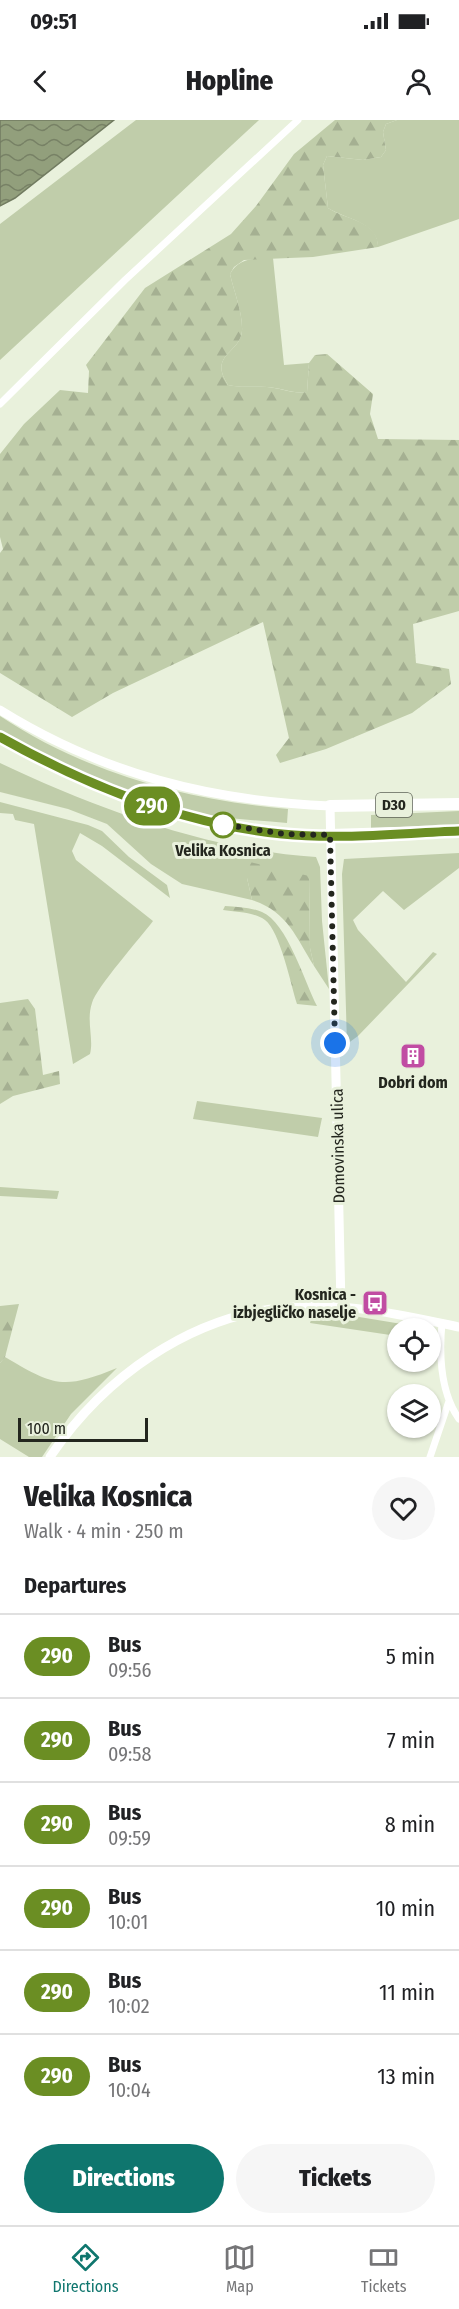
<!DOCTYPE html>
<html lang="en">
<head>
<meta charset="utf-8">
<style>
  :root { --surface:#fff; --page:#f6f6f6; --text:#202124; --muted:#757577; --line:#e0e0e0; --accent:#0f766e }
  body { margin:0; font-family:"Fira Sans Condensed",sans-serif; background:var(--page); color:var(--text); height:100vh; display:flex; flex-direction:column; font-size:22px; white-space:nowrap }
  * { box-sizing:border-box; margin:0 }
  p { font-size:20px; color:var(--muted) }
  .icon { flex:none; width:33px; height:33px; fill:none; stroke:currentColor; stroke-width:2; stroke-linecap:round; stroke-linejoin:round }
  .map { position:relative; height:1337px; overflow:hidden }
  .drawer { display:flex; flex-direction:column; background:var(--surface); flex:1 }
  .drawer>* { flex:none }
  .badge { padding:0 12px; border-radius:20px; font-size:21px; line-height:39px }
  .controls { position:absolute; left:387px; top:1198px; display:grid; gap:12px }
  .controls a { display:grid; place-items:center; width:54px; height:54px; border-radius:50%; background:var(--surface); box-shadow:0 2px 4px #0004; font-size:30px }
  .scale { position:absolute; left:18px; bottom:15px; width:130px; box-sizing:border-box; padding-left:6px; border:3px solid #23261e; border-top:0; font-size:16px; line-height:21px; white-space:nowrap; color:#23261e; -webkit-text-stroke:4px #e9f1dc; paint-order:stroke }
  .you { position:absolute; width:30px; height:30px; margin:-15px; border:4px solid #fff; border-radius:50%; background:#1a73e8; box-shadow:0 0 0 9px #1a73e833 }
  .map>.badge { position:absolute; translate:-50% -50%; box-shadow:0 0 0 3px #fff }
  h2 { padding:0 24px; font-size:22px; line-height:54px }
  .round { display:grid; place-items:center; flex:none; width:63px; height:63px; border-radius:32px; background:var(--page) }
  .headline { display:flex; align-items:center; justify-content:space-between; height:102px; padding:0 24px }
  h1 { font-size:28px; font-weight:800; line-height:45px }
  .button { display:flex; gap:12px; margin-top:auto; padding:12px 24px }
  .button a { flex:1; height:69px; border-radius:36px; background:var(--accent); color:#fff; font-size:24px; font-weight:800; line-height:69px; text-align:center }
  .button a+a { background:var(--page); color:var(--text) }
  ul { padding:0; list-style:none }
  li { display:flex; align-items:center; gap:18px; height:84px; padding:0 24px; border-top:2px solid var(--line) }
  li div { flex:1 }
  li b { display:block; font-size:22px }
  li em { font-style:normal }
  li .badge { min-width:66px; font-weight:700; text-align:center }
  .status { display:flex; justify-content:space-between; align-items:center; height:42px; padding:0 30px; background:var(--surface); direction:ltr }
  .status svg { height:16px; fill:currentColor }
  header { display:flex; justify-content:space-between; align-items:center; height:78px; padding:0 24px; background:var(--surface); font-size:27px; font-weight:800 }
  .tab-bar { display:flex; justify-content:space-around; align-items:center; height:84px; border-top:2px solid var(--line); background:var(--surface); font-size:16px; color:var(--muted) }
  .tab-bar a { display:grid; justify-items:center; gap:3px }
  .tab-bar .active { color:var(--accent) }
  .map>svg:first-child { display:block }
</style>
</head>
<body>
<div class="status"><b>09:51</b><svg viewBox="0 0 49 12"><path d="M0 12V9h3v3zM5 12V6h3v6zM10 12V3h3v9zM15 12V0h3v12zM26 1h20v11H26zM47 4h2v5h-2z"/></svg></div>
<header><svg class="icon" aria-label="back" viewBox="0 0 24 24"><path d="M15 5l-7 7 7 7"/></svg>Hopline<svg class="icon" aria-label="person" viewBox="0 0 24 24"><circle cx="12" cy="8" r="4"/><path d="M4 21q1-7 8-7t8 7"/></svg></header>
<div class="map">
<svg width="459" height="1337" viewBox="0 0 459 1337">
  <defs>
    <pattern id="forest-firs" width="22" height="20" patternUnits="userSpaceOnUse" patternTransform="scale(1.5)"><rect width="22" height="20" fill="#c0cdaa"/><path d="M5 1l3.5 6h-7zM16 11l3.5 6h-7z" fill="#a5b092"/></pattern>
    <pattern id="water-waves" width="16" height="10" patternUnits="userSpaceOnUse" patternTransform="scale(1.5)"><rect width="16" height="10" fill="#929f7c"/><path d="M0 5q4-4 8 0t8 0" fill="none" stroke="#778165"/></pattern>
  </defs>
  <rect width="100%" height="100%" fill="#e9f1dc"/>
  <path fill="#c0cdaa" d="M136,0H259L0,240V104Z
    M397,0H459V99L378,127C378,102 345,99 328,88L323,45L327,36L363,40L381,37L386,30L383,12L386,4Z
    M273,138L284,245L309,243L307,272C293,274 282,268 267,267C252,266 244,268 228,265C208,234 240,234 242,211C243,193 234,172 230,154C239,137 256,138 273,138Z
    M0,596C86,653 186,680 288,689L287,703C256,700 222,699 191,692C124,676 61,645 0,613Z
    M0,643C94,688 212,731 316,737L320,747L322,801L329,869L314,846L310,828L309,756L247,758L252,780L182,764L151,744L107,704L68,689L0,672Z
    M0,682L88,705L102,711L129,737L167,765L170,778L102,726L80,713L72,731L76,740L153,801C141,817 96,868 92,883C86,901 94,918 90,934L73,944L34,704L15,700L13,694L0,693Z
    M459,691V706L371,708V695Z
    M459,733V748L404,790L383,771L353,800L358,810L406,862L433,832L437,834L358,916L347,924L342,754L344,739Z
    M197,981L322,998L318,1017L193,999Z
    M0,1067L59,1071L57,1079L0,1076Z
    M313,1194L347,1195L408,1205L407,1209H398L397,1216L310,1203Z
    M5,1237C54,1266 63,1270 117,1248L71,1294L42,1337H29L0,1319V1243Z"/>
  <path fill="url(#forest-firs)" d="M335,0H397L386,4L383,12L386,30L381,37L363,40L327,36L323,45L328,88C346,100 379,101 378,127L313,137L244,140L234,147L230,154C234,172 243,193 242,211C240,234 208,234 228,265C245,268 252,266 267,267C281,268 292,274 307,272L309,243L315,235L327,234L373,274L370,294L378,319L459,320V491L413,504L416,543L449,549L451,564L412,593L326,629L280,643L276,635L289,618L263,502L113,573L72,597L0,553V433L3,429L0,417V334L24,304L60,270L88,273L89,251L86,245L145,168L231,114L256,86L294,34Z
    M246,741L309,756L310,828L314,846C296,817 287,791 252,780L247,758Z
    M225,786C237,787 250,787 262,792C287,802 305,863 317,886L297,884C291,865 280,811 265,800C254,792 236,792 223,790Z
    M28,879L35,889L43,955L59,951L60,964L13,976L0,984V883Z
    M19,1184L5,1237L0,1243V1186Z"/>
  <path fill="url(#water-waves)" stroke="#717b60" stroke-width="1.5" d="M0,0H114L15,78L0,86Z"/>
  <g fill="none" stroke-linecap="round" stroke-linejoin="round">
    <path stroke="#fff" stroke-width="7" d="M0,284L125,160L298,0
      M442,1203C439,1235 440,1272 459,1299
      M430,1337L449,1281"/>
    <path stroke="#fff" stroke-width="9" d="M0,590C103,654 210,681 330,686L341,1187
      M0,617C103,675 212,714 330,715
      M50,1337C103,1258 190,1195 288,1187C346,1182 403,1195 459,1207"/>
    <path stroke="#fff" stroke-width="12" d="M330,686L459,684
      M330,715L459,711"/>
  </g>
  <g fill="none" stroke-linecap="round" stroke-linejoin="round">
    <g stroke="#fff" stroke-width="14">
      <path id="line" d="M0,617C87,666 182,704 282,714C340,720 401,713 459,711"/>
    </g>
    <use href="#line" stroke="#6b8e23" stroke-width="9"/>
    <path stroke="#23261e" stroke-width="6" stroke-dasharray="0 10.8" d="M223,705L220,704L284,714L330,715L335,923"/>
  </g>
  <defs>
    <g id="building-square" transform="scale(1.35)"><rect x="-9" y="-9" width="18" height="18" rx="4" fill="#c14ca3" stroke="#e9f1dc"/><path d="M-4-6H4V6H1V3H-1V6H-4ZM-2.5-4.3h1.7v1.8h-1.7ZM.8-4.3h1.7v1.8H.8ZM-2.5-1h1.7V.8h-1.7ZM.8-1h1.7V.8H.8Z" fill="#fff"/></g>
    <g id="bus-square" transform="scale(1.35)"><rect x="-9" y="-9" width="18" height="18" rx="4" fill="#c14ca3" stroke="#e9f1dc"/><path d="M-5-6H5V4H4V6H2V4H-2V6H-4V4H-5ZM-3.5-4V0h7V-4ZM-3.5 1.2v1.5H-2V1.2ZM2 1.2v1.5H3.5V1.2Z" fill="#fff"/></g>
  </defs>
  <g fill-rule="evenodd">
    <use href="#building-square" x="413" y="936"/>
    <use href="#bus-square" x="375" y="1183"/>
  </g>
  <circle fill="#fff" stroke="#6b8e23" stroke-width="3" cx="223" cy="705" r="12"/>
  <g text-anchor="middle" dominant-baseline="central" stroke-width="6" stroke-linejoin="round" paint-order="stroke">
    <rect fill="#e9f1dc" stroke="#5e6357" stroke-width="1.5" x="376" y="673" width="36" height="24" rx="4.5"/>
    <g font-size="15" font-weight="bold" fill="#23261e">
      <text x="394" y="685">D30</text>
    </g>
    <g font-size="16" font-weight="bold" fill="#23261e" stroke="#e9f1dc">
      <text x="223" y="730">Velika Kosnica</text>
    </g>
    <g font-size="16" font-weight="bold" fill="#23261e" stroke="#e9f1dc">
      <text x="413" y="962">Dobri dom</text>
      <text x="356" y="1174" text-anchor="end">Kosnica -<tspan x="356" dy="18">izbjegličko naselje</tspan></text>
    </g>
    <g font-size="16" fill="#23261e" stroke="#e9f1dc">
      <text transform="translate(338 1026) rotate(-91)">Domovinska ulica</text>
    </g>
  </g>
</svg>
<div class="controls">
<a><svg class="icon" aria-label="locate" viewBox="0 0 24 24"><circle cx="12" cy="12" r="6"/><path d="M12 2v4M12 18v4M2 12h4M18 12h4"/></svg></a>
<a><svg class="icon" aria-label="layers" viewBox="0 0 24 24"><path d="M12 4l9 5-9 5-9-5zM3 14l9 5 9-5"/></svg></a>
</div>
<div class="scale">100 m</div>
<div class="you" style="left:335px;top:923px"></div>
<b class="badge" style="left:152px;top:686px;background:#6b8e23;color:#fff">290</b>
</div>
<section class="drawer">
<div class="headline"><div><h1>Velika Kosnica</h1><p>Walk · 4 min · 250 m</p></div><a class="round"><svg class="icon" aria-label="heart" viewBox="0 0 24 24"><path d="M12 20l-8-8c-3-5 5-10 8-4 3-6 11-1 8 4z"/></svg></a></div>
<h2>Departures</h2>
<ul>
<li><span class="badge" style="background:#6b8e23;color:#fff">290</span><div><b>Bus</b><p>09:56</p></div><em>5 min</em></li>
<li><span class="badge" style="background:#6b8e23;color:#fff">290</span><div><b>Bus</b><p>09:58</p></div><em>7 min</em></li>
<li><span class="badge" style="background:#6b8e23;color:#fff">290</span><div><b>Bus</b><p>09:59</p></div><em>8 min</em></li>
<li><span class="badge" style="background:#6b8e23;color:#fff">290</span><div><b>Bus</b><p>10:01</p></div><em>10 min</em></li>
<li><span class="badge" style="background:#6b8e23;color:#fff">290</span><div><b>Bus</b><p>10:02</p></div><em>11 min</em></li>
<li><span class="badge" style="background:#6b8e23;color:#fff">290</span><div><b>Bus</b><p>10:04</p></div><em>13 min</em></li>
</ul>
<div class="button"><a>Directions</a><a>Tickets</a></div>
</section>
<nav class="tab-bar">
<a class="active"><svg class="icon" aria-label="directions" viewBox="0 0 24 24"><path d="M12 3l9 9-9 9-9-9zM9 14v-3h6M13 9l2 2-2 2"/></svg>Directions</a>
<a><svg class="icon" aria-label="map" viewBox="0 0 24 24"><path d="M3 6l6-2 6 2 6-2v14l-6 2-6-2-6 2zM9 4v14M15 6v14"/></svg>Map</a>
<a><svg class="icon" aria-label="tickets" viewBox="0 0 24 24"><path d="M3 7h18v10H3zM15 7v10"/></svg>Tickets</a>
</nav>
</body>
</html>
